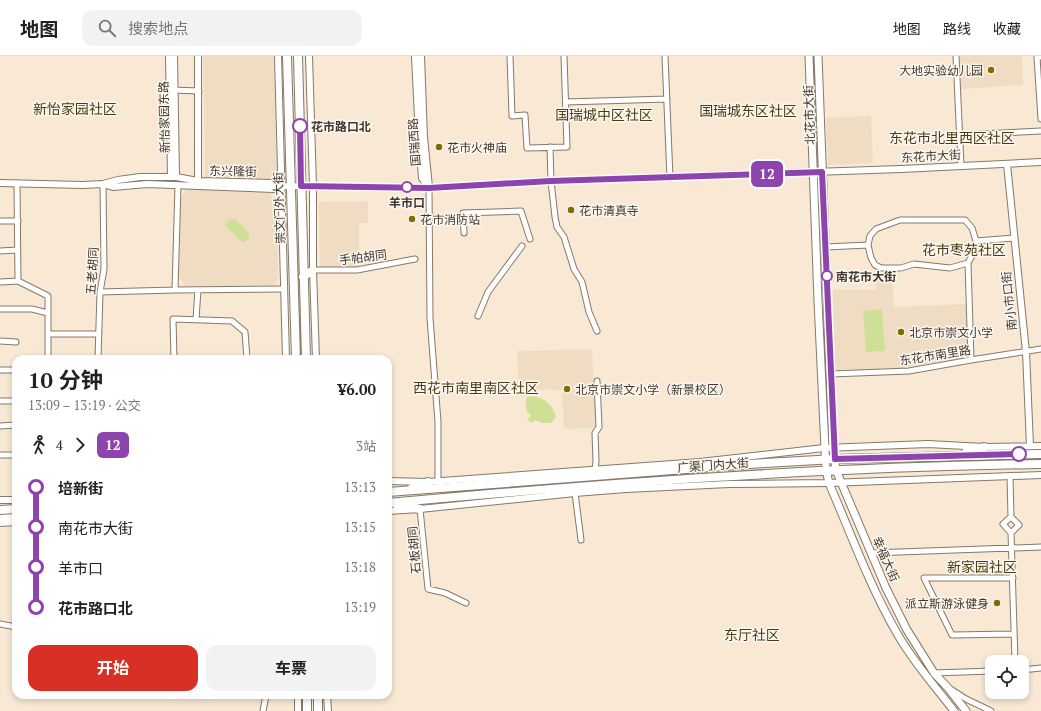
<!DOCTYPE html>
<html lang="zh">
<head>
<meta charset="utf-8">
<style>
  :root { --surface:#fff; --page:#f2f2f2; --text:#222; --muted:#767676; --line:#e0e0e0; --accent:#d93025 }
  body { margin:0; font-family:"PT Serif","Noto Sans SC",serif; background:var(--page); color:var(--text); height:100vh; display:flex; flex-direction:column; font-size:15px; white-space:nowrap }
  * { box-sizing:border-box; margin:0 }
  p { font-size:13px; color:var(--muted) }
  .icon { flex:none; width:22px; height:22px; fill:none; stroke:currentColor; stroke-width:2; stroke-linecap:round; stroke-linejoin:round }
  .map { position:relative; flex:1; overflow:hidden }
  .sheet { position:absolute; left:12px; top:299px; width:380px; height:344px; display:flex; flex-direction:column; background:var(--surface); border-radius:12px; box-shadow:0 2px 6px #0003 }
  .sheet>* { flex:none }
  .badge { padding:0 8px; border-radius:6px; font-size:14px; line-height:26px }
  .fabs { position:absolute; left:985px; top:599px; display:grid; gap:8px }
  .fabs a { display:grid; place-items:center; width:44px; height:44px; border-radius:8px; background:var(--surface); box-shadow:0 2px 6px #0003; font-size:20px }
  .map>.badge { position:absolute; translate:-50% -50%; box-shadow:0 0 0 2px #fff }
  .legs { display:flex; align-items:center; gap:6px; height:44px; padding:0 16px; font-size:13px }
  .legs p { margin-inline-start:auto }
  .summary { display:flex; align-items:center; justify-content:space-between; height:68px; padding:0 16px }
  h1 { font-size:22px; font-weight:700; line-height:30px }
  .button { display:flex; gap:8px; margin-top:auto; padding:8px 16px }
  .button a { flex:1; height:46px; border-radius:12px; background:var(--accent); color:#fff; font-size:16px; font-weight:700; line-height:46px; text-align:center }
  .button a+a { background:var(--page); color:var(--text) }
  ul { padding:0 16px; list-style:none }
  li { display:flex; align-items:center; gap:14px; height:40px; font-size:15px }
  li i { display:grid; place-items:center; width:6px; height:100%; margin:0 5px; background:currentColor }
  li i::after { content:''; width:10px; height:10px; margin:-5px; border:3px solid; border-radius:50%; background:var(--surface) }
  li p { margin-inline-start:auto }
  li:first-child i { background:linear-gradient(#0000 50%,currentColor 0) }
  li:last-child i { background:linear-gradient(currentColor 50%,#0000 0) }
  header { display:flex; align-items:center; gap:24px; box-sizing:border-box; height:56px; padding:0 20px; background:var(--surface); border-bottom:1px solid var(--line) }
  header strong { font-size:19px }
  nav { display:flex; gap:22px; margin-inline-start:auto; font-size:14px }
  .search { width:280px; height:36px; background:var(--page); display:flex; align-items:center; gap:10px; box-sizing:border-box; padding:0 14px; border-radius:12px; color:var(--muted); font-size:15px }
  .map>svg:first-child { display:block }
</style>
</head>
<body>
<header>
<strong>地图</strong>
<div class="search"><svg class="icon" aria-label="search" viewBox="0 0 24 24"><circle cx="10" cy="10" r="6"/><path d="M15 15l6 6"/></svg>搜索地点</div>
<nav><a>地图</a><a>路线</a><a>收藏</a></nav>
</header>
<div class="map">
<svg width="1041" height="655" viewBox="0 0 1041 655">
  <rect width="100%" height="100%" fill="#f8e8d4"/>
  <path fill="#f0dcc2" d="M203,0H274L277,115L270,122L271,140L277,146L278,224L273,229L187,231L178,221L180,144L185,135L205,120Z
    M960,0H1022L1023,29L961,33Z
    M871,60L873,107L828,109L826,62Z
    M368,145V167H359V211L320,213L319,146Z
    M876,219H892L894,251L967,248L968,301L900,312L834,314L833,234H876Z
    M590,293L592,296L596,370L591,372L564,373L562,334L519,333L517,295Z"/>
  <path fill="#cee096" d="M235,163L249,177V182L244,186H242L226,171L225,168L230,164Z
    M882,253L885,295L866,296L863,255Z
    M531,340C544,341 553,349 556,361L551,367H543L535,364L532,367L527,363L531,360C526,355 524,348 527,341Z"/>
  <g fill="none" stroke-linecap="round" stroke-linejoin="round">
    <g stroke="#877967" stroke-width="7">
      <path id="minor" d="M510,0L512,60L525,59L527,92L567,91L564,0
        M665,0L670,122
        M956,0L961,110
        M1041,1H1037L1041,63
        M172,34L199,35
        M566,46L667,43
        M960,79L1041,75
        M550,91L551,125L555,161L557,171L564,181L574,213L582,226L589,256L597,275
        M17,127L18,225
        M429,132L430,262L438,366V425
        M0,165H18
        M464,177L463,157L521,155L530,183
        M976,185L974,196L968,207L950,212L914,208L901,212H881L875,209L871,202L868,189L870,180L876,173L900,164H965L972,172L976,185L1014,182
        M826,191L868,189
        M0,195L17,194
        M968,207L971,304
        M313,214H357L415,203
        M0,226L18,225L48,240V303
        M175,234L178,129
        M100,236L175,234L284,233
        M0,253H32L48,257
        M478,260L488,236L522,190
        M196,263L198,234
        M48,278H98
        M0,285L16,286
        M98,303L100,236L104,213L103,128
        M174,303L173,263L232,265L245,276L247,303
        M0,314H16
        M831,318L909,315L971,304L1041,293
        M0,345H16
        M0,370L16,369
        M0,399H16
        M595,414L596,405L595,377L599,371L597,325
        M1010,420L1011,461
        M575,437L581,484
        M420,453L428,533L445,537L466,547
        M1011,461L1019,469L1011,477L1003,468Z
        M1011,477L1015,606
        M871,497L1041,491
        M1013,522H924L952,579L1013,578
        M0,568L16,571
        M1022,614L1041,612
        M934,617L992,615
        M952,634L966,643L991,655
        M263,655L266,639"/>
    </g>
    <g stroke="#877967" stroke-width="8">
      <path id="tertiary" d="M169,0L171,121
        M174,0L176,121
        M198,0V125
        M278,0L286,303
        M309,0L313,130V214L316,303
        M415,0L419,83L422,122L429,132
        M421,0L424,81L429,131
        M1007,108L1026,296L1030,390
        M0,127L83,129L103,128L118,124L140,121H176L198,125L274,127L280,130L429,132L551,125L901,113L1041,106
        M103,128L113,131L147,128L274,133L280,130
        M388,425L428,426L700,406L824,392L928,388L984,391L1041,390
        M0,444H16
        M388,455L420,453L575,437L626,433L729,428L829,427L1041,419
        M0,467L16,466
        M298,639V655
        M327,639L328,655"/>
    </g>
    <g stroke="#877967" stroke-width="9">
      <path id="secondary" d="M809,0L818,245L826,414L829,427C851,478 870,531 898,579C914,607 935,630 954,655
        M818,0L833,392L836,414L841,426L886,532L907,574L934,617L949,633L966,655"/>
    </g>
    <g stroke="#877967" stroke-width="10">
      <path id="primary" d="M287,0L296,303
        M298,0L306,303
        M303,221L313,214
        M966,396L984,391
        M412,432L428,426
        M388,436L765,407L835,403L1041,398
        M388,447C605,427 823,411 1041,408
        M397,449L420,453
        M0,454L16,453
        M0,463L16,462
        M307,639V655
        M318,639V655"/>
    </g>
    <use href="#minor" stroke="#fff" stroke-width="5"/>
    <use href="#tertiary" stroke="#fff" stroke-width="6"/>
    <use href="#secondary" stroke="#fff" stroke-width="7"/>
    <use href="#primary" stroke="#fff" stroke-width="8"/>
  </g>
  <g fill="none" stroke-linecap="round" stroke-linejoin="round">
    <g stroke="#fff" stroke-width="9">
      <path id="line-1" d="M300,70L301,130L429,132L551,125L822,116L835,403L1019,398"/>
    </g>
    <use href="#line-1" stroke="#8e44ad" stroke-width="6"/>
  </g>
  <g fill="#836a04" stroke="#fdf7ef" stroke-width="1.5">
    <circle cx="991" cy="14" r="4"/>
    <circle cx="439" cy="91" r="4"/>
    <circle cx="571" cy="154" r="4"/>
    <circle cx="412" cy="163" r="4"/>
    <circle cx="901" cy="276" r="4"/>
    <circle cx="567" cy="333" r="4"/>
    <circle cx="997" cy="547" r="4"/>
  </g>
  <g fill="#fff" stroke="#8e44ad" stroke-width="2">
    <circle cx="300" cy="70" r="7"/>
    <circle cx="407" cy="131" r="5"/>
    <circle cx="827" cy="220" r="5"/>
    <circle cx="1019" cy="398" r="7"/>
  </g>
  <g text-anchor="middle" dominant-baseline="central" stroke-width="3" stroke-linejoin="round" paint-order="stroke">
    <g font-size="12" fill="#3e3830" stroke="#fdf7ef" text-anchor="start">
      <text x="983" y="14" text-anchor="end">大地实验幼儿园</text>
      <text x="447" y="91">花市火神庙</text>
      <text x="579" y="154">花市清真寺</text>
      <text x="420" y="163">花市消防站</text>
      <text x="909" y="276">北京市崇文小学</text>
      <text x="575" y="333">北京市崇文小学（新景校区）</text>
      <text x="989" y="547" text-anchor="end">派立斯游泳健身</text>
    </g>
    <g font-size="12" fill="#3e3830" stroke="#fdf7ef">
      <text transform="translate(809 59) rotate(-92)">北花市大街</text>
      <text transform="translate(164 61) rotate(-91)">新怡家园东路</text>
      <text transform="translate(414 86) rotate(-94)">国瑞西路</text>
      <text transform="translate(931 100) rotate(-3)">东花市大街</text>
      <text transform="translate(233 115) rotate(1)">东兴隆街</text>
      <text transform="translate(279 152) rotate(-92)">崇文门外大街</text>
      <text transform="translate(363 201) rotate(-7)">手帕胡同</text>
      <text transform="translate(92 215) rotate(-86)">五老胡同</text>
      <text transform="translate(1009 245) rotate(-96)">南小市口街</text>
      <text transform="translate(935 299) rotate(-9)">东花市南里路</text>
      <text transform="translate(713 409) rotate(-4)">广渠门内大街</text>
      <text transform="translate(414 494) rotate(-95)">石板胡同</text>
      <text transform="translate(886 503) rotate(66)">幸福大街</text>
    </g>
    <g font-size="12" font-weight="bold" fill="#3e3830" stroke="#fdf7ef" text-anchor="start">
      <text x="311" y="70">花市路口北</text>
      <text x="407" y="146" text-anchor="middle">羊市口</text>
      <text x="836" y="220">南花市大街</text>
    </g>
    <g font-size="14" fill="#493c14" stroke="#fdf7ef">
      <text x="75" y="52">新怡家园社区</text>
      <text x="748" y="54">国瑞城东区社区</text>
      <text x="604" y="58">国瑞城中区社区</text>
      <text x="952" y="81">东花市北里西区社区</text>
      <text x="964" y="193">花市枣苑社区</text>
      <text x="476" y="331">西花市南里南区社区</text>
      <text x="982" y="510">新家园社区</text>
      <text x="752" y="578">东厅社区</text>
    </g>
  </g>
</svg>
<div class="fabs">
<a><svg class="icon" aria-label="locate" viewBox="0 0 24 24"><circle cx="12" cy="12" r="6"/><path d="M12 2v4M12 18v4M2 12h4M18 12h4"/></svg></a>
</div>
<b class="badge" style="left:767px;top:118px;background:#8e44ad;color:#fff">12</b>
<section class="sheet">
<div class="summary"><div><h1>10 分钟</h1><p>13:09 – 13:19 · 公交</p></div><b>¥6.00</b></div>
<div class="legs"><svg class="icon" aria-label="walk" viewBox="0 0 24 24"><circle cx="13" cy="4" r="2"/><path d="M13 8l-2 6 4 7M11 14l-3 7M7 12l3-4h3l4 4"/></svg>4<svg class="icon" aria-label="forward" viewBox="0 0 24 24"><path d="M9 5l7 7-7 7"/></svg><b class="badge" style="background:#8e44ad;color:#fff">12</b><p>3站</p></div>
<ul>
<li><i style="color:#8e44ad"></i><b>培新街</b><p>13:13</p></li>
<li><i style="color:#8e44ad"></i><span>南花市大街</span><p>13:15</p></li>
<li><i style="color:#8e44ad"></i><span>羊市口</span><p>13:18</p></li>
<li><i style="color:#8e44ad"></i><b>花市路口北</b><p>13:19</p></li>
</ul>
<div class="button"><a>开始</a><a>车票</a></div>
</section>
</div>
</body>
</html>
